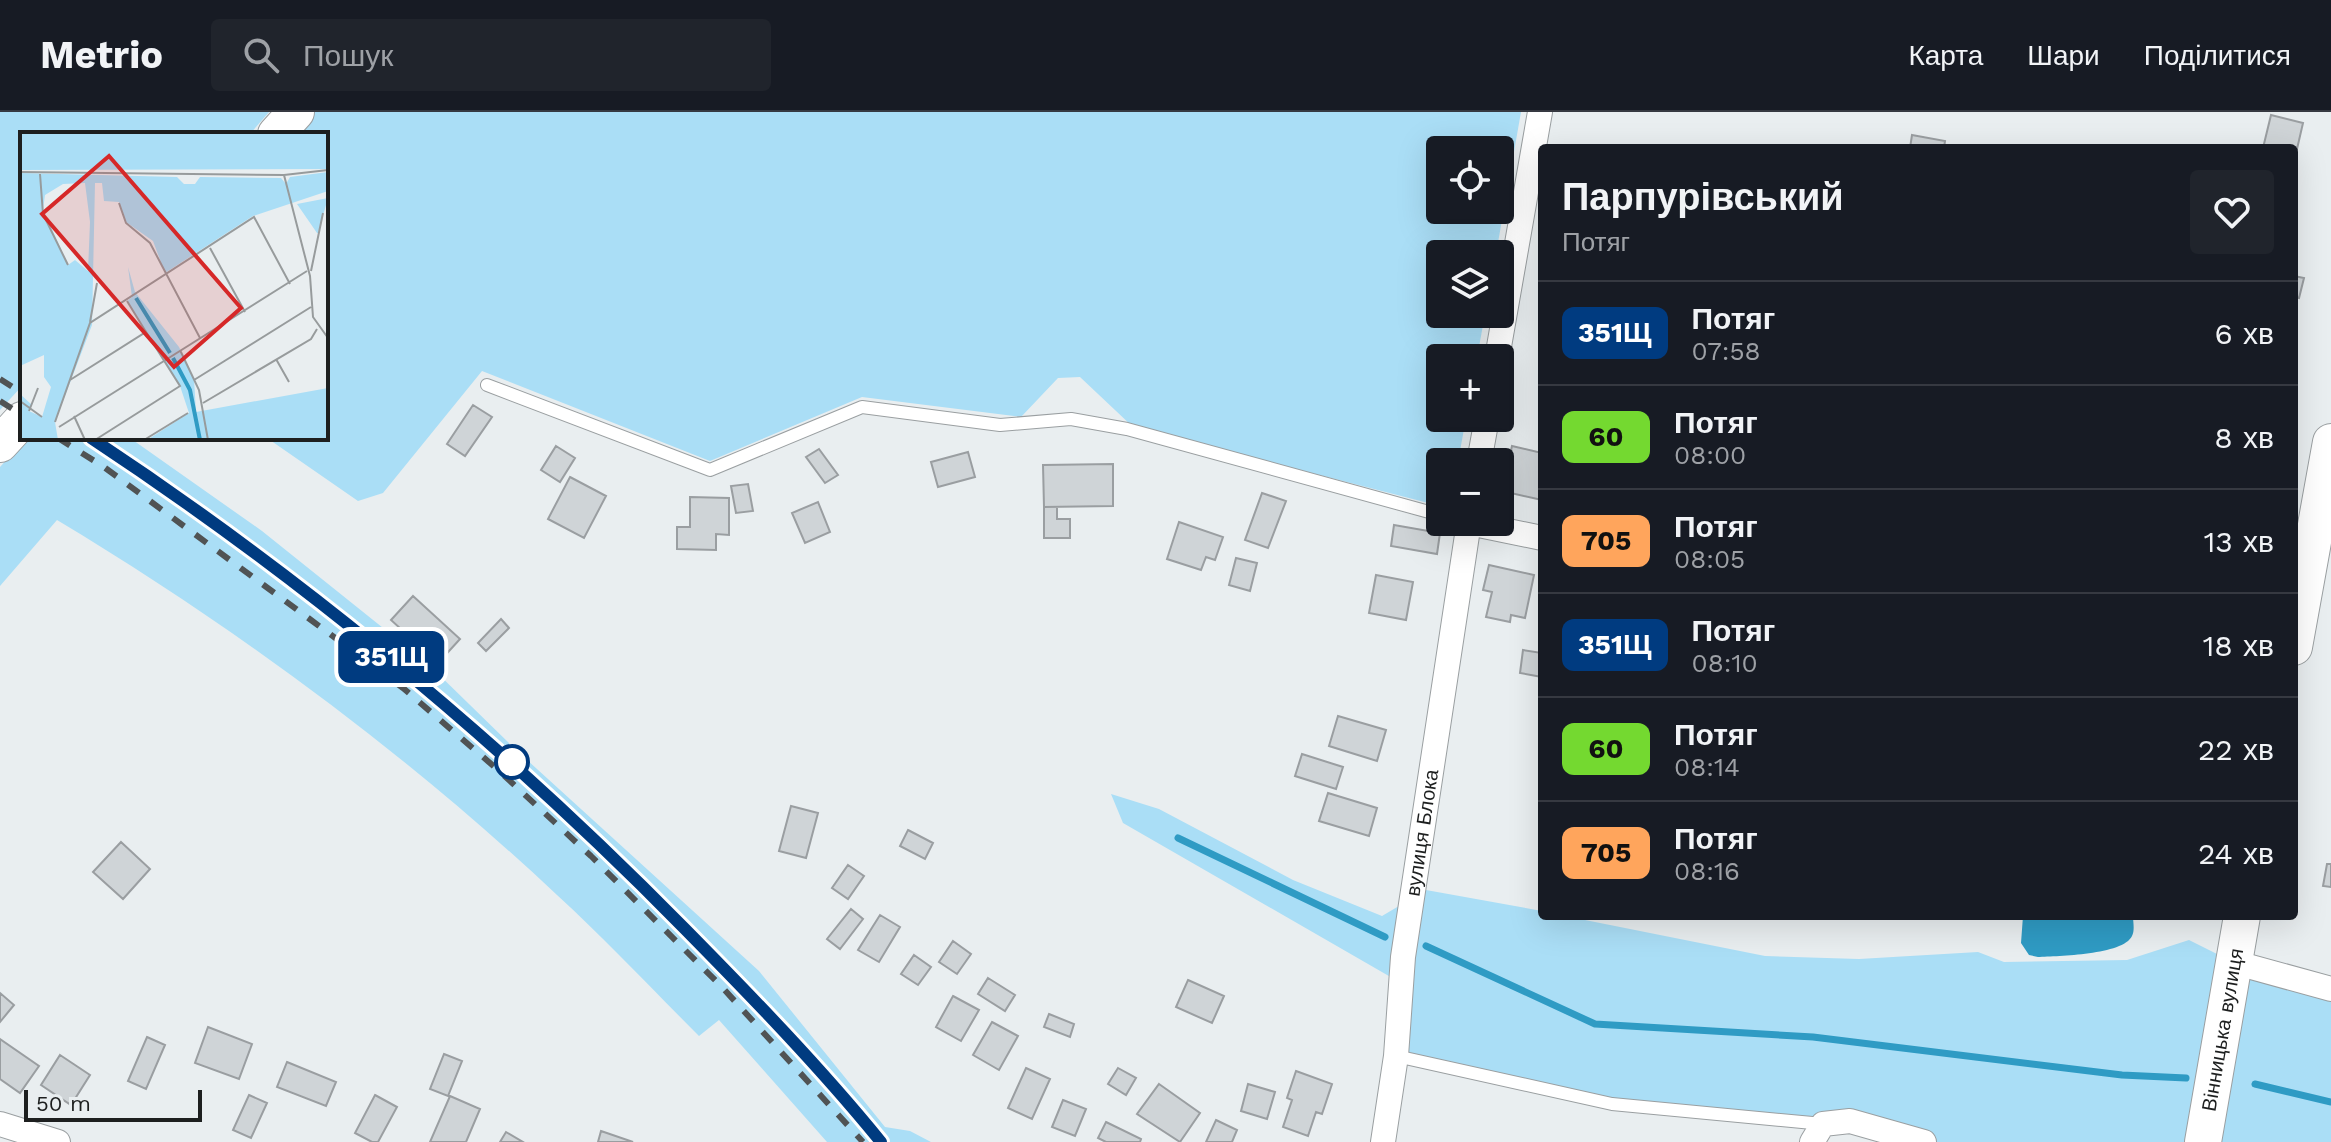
<!DOCTYPE html>
<html lang="uk">
<head>
<meta charset="utf-8">
<style>
  :root { --surface:#171b24; --page:#20242c; --text:#f1f3f6; --muted:#9ea1a6; --line:#363941 }
  body { margin:0; font-family:"Work Sans",sans-serif; background:var(--page); color:var(--text); height:100vh; display:flex; flex-direction:column; font-size:30px; white-space:nowrap }
  * { box-sizing:border-box; margin:0 }
  p { font-size:26px; color:var(--muted) }
  .icon { flex:none; width:44px; height:44px; fill:none; stroke:currentColor; stroke-width:2; stroke-linecap:round; stroke-linejoin:round }
  .map { position:relative; flex:1; overflow:hidden }
  .side { position:absolute; left:1538px; top:32px; width:760px; height:776px; display:flex; flex-direction:column; background:var(--surface); border-radius:8px; box-shadow:0 8px 32px #0002 }
  .side>* { flex:none }
  .badge { padding:0 16px; border-radius:12px; font-size:28px; line-height:52px }
  .buttons { position:absolute; left:1426px; top:24px; display:grid; gap:16px }
  .buttons a { display:grid; place-items:center; width:88px; height:88px; border-radius:8px; background:var(--surface); box-shadow:0 8px 32px #0002; font-size:40px }
  .scale { position:absolute; left:24px; bottom:20px; width:178px; box-sizing:border-box; padding-left:8px; border:4px solid #1d1f1f; border-top:0; font-size:22px; line-height:28px; white-space:nowrap; color:#1d1f1f; -webkit-text-stroke:6px #e9eef0; paint-order:stroke }
  .map>.badge { position:absolute; translate:-50% -50%; box-shadow:0 0 0 4px #fff }
  .round { display:grid; place-items:center; flex:none; width:84px; height:84px; border-radius:8px; background:var(--page) }
  .summary { display:flex; align-items:center; justify-content:space-between; height:136px; padding:0 24px }
  h1 { font-size:38px; font-weight:600; line-height:60px }
  ul { padding:0; list-style:none }
  li { display:flex; align-items:center; gap:24px; height:104px; padding:0 24px; border-top:2px solid var(--line) }
  li div { flex:1 }
  li b { display:block; font-size:30px }
  li em { font-style:normal }
  li .badge { min-width:88px; font-weight:700; text-align:center }
  header { display:flex; align-items:center; gap:48px; box-sizing:border-box; height:112px; padding:0 40px; background:var(--surface); border-bottom:2px solid var(--line) }
  header strong { font-size:38px }
  nav { display:flex; gap:44px; margin-inline-start:auto; font-size:28px }
  .search { width:560px; height:72px; background:var(--page); display:flex; align-items:center; gap:20px; box-sizing:border-box; padding:0 28px; border-radius:8px; color:var(--muted); font-size:30px }
  .map>svg:first-child { display:block }
</style>
</head>
<body>
<header>
<strong>Metrio</strong>
<div class="search"><svg class="icon" aria-label="search" viewBox="0 0 24 24"><circle cx="10" cy="10" r="6"/><path d="M15 15l6 6"/></svg>Пошук</div>
<nav><a>Карта</a><a>Шари</a><a>Поділитися</a></nav>
</header>
<div class="map">
<svg width="2331" height="1030" viewBox="0 0 2331 1030">
  <rect width="100%" height="100%" fill="#e9eef0"/>
  <path fill="#aadef6" fill-rule="evenodd" d="M0,0H269L250,22H22V274L0,298Z
    M315,0H1521L1496,142H1440V202H1485L1477,246H1440V306H1466L1458,350H1440V394L1133,315L1080,265L1058,266L1021,305L862,285L710,349L482,259L383,381L358,389L267,326H326V22H296ZM1440,38H1500V98H1440Z
    M26,326H130L262,419L428,552L515,637L759,859L885,1015L910,1019L931,1030H827L719,908L699,924C652,877 606,828 557,783C406,641 235,515 57,408L0,474V355Z
    M1111,682L1159,697L1293,768L1382,804L1426,778L1542,799V804H1565L1765,844L1859,847L1978,840L2004,850L2127,848L2189,828L2233,850L2331,877V1030H1924L1612,992L1396,944L1401,871L1123,711Z"/>
  <path fill="#2f9bc4" d="M2023,804H2133C2133,810 2135,818 2132,824C2123,843 2058,844 2038,845L2029,843L2021,831Z"/>
  <g fill="none" stroke-linecap="round" stroke-linejoin="round">
    <path stroke="#2f9bc4" stroke-width="7" d="M1178,726L1385,825
      M1426,834L1595,912L1813,925L2122,963L2186,966
      M2255,972L2331,990"/>
  </g>
  <path fill="#cfd4d7" stroke="#9a9ea1" stroke-width="2" d="M2271,3L2303,11L2294,50V36H2263Z
    M1912,23L1945,29L1944,36H1910Z
    M2294,164L2304,166L2299,186L2294,185Z
    M473,293L492,305L465,344L447,332Z
    M556,334L575,346L560,370L541,358Z
    M1512,334L1542,341V388L1502,379Z
    M819,337L838,363L825,371L806,345Z
    M968,340L975,365L938,375L931,350Z
    M1113,352V394L1044,395L1043,353Z
    M570,365L606,384L584,426L548,407Z
    M748,372L753,399L736,401L731,374Z
    M1262,381L1286,389L1268,436L1245,428Z
    M690,385L729,386V423L716,422V438L677,437V415H690Z
    M818,390L830,420L805,431L792,401Z
    M1044,395H1057V407H1070V426H1044Z
    M1179,410L1223,425L1215,448L1206,445L1201,458L1167,447Z
    M1394,413L1440,421L1437,442L1391,434Z
    M1236,446L1257,451L1250,479L1229,473Z
    M1489,453L1534,463L1525,506L1511,503L1510,510L1486,505L1492,480L1483,478Z
    M1376,463L1413,470L1406,508L1369,501Z
    M413,484L460,527L439,550L427,539L422,544L408,532L412,527L391,508Z
    M501,507L509,516L486,539L478,531Z
    M1523,538L1542,541V565L1520,561Z
    M1338,604L1386,618L1377,649L1329,634Z
    M1302,642L1343,655L1336,677L1295,664Z
    M1328,681L1377,696L1369,724L1319,709Z
    M791,694L818,701L806,746L779,739Z
    M908,718L933,731L925,747L900,734Z
    M121,730L150,757L123,787L93,760Z
    M2327,752H2331V775L2323,774Z
    M848,753L864,764L848,787L832,776Z
    M851,797L863,807L840,837L827,827Z
    M880,803L900,815L879,850L858,838Z
    M953,829L971,842L957,862L939,850Z
    M914,843L931,855L918,873L901,862Z
    M988,866L1015,883L1005,899L978,882Z
    M1188,868L1224,884L1212,911L1176,895Z
    M0,881L14,893L0,910Z
    M953,884L979,898L961,929L936,915Z
    M1049,902L1074,912L1070,925L1044,915Z
    M992,910L1018,924L999,958L973,943Z
    M208,915L252,932L239,967L195,951Z
    M147,925L165,933L146,977L128,969Z
    M0,927L39,954L20,981L0,967Z
    M444,942L462,949L448,984L430,977Z
    M60,943L90,963L71,993L41,973Z
    M287,950L336,970L326,994L277,975Z
    M1026,956L1050,967L1032,1007L1008,996Z
    M1118,956L1136,966L1126,983L1108,972Z
    M1296,959L1332,972L1322,1002L1316,1000L1308,1024L1283,1015L1292,988L1287,986Z
    M1159,972L1200,1001L1180,1030L1137,1002Z
    M1248,972L1275,980L1267,1007L1241,999Z
    M249,983L267,991L251,1026L233,1018Z
    M375,983L397,995L378,1030H372L355,1021Z
    M450,984L480,997L466,1030H430Z
    M1063,988L1086,997L1075,1024L1052,1015Z
    M1216,1008L1237,1018L1232,1030H1206Z
    M1106,1010L1141,1027L1140,1030H1106L1098,1026Z
    M601,1019L633,1030H598Z
    M506,1020L523,1030H500Z"/>
  <g fill="none" stroke-linecap="round" stroke-linejoin="round">
    <g stroke="#9a9fa1" stroke-width="14">
      <path id="lane" d="M487,273L710,358L862,295L1000,313L1071,307L1127,317L1440,403
        M1396,944L1612,992L1823,1012"/>
    </g>
    <g stroke="#9a9fa1" stroke-width="26">
      <g id="street">
        <path d="M1497,246L1540,0"/>
        <path d="M1479,350L1487,306"/>
        <path d="M1469,411L1542,426"/>
        <path d="M2233,850L2331,877"/>
        <path d="M0,1012L58,1030"/>
        <path id="s1" d="M1383,1030L1396,944L1403,845L1469,410"/>
        <path d="M1812,1030L1823,1012L1850,1009L1924,1030"/>
      </g>
    </g>
    <g stroke="#9a9fa1" stroke-width="38">
      <g id="secondary">
        <path d="M276,22L296,0"/>
        <path d="M0,332L22,308"/>
        <path d="M2294,535L2331,330"/>
        <path id="s2" d="M2203,1030L2242,804"/>
      </g>
    </g>
    <use href="#lane" stroke="#fff" stroke-width="12"/>
    <use href="#street" stroke="#fff" stroke-width="24"/>
    <use href="#secondary" stroke="#fff" stroke-width="36"/>
    <path stroke="#505354" stroke-width="6" stroke-dasharray="14 14" stroke-linecap="butt" d="M0,267L22,281
      M0,289L22,303
      M58,326L104,355L403,576L497,657L591,744L721,874L863,1030
      M91,326C309,471 506,634 689,821C755,888 822,957 881,1030"/>
  </g>
  <g fill="none" stroke-linecap="round" stroke-linejoin="round">
    <g stroke="#fff" stroke-width="18">
      <path id="line" d="M91,326C306,468 503,632 684,816C751,884 820,955 881,1030"/>
    </g>
    <use href="#line" stroke="#003b80" stroke-width="12"/>
  </g>
  <circle fill="#fff" stroke="#003b80" stroke-width="4" cx="512" cy="650" r="16"/>
  <g text-anchor="middle" dominant-baseline="central" stroke-width="6" stroke-linejoin="round" paint-order="stroke">
    <g font-size="20" fill="#1d1f1f" stroke="#e9eef0">
      <text stroke="none"><textPath href="#s1" startOffset="312">вулиця Блока</textPath></text>
      <text stroke="none"><textPath href="#s2" startOffset="114">Вінницька вулиця</textPath></text>
    </g>
  </g>
  <g transform="translate(20 20)">
    <rect width="308" height="308" fill="#e9eef0"/>
    <path d="M0,0H308V37L0,38ZM308,40V59L233,84L145,141L133,109L106,90L99,70L84,69L82,51H75L72,193L35,290L38,308H0V262L12,273L9,279L22,285L31,255L24,245V223L0,234V41L157,45L164,52H175L180,45L261,46L266,52L270,45ZM65,51L70,90L68,139L55,128L48,133L23,77L25,63L43,52ZM308,66L298,101H297L277,72ZM108,135L115,160L159,215L174,247L176,280L308,256V308H127L169,281L160,254L107,169L112,165Z" fill="#aadef6" fill-rule="evenodd"/>
    <path fill="none" stroke="#2f9bc4" stroke-width="4" d="M116,166L150,221M153,226L170,258L180,308"/>
    <path fill="none" stroke="#979b9c" stroke-width="2" d="M0,40L264,43L308,38M20,42L23,82L48,133M264,43L290,144L293,185L308,206M99,71L106,91L130,111L180,206M190,116L225,180M291,139L303,81M107,169L126,200M70,190L77,151M160,218L179,258L188,308M256,227L269,250M50,248L126,200L160,254L75,308M174,248L291,175M0,269L22,285M183,271L291,207L297,197M9,279L18,256M54,284L65,308M35,290L70,191L234,85L270,152M39,295L287,139M124,308L168,281"/>
    <path fill="#d62828" fill-opacity="0.15" stroke="#d62828" stroke-width="4" d="M89,24L221,176L154,235L22,82Z"/>
    <rect width="308" height="308" fill="none" stroke="#1d1f1f" stroke-width="4"/>
  </g>
</svg>
<div class="buttons">
<a><svg class="icon" aria-label="locate" viewBox="0 0 24 24"><circle cx="12" cy="12" r="6"/><path d="M12 2v4M12 18v4M2 12h4M18 12h4"/></svg></a>
<a><svg class="icon" aria-label="layers" viewBox="0 0 24 24"><path d="M12 4l9 5-9 5-9-5zM3 14l9 5 9-5"/></svg></a>
<a>+</a>
<a>−</a>
</div>
<div class="scale">50 m</div>
<b class="badge" style="left:391px;top:545px;background:#003b80;color:#fff">351Щ</b>
<section class="side">
<div class="summary"><div><h1>Парпурівський</h1><p>Потяг</p></div><a class="round"><svg class="icon" aria-label="heart" viewBox="0 0 24 24"><path d="M12 20l-8-8c-3-5 5-10 8-4 3-6 11-1 8 4z"/></svg></a></div>
<ul>
<li><span class="badge" style="background:#003b80;color:#fff">351Щ</span><div><b>Потяг</b><p>07:58</p></div><em>6 хв</em></li>
<li><span class="badge" style="background:#74d930;color:#111">60</span><div><b>Потяг</b><p>08:00</p></div><em>8 хв</em></li>
<li><span class="badge" style="background:#ffa55c;color:#111">705</span><div><b>Потяг</b><p>08:05</p></div><em>13 хв</em></li>
<li><span class="badge" style="background:#003b80;color:#fff">351Щ</span><div><b>Потяг</b><p>08:10</p></div><em>18 хв</em></li>
<li><span class="badge" style="background:#74d930;color:#111">60</span><div><b>Потяг</b><p>08:14</p></div><em>22 хв</em></li>
<li><span class="badge" style="background:#ffa55c;color:#111">705</span><div><b>Потяг</b><p>08:16</p></div><em>24 хв</em></li>
</ul>
</section>
</div>
</body>
</html>
